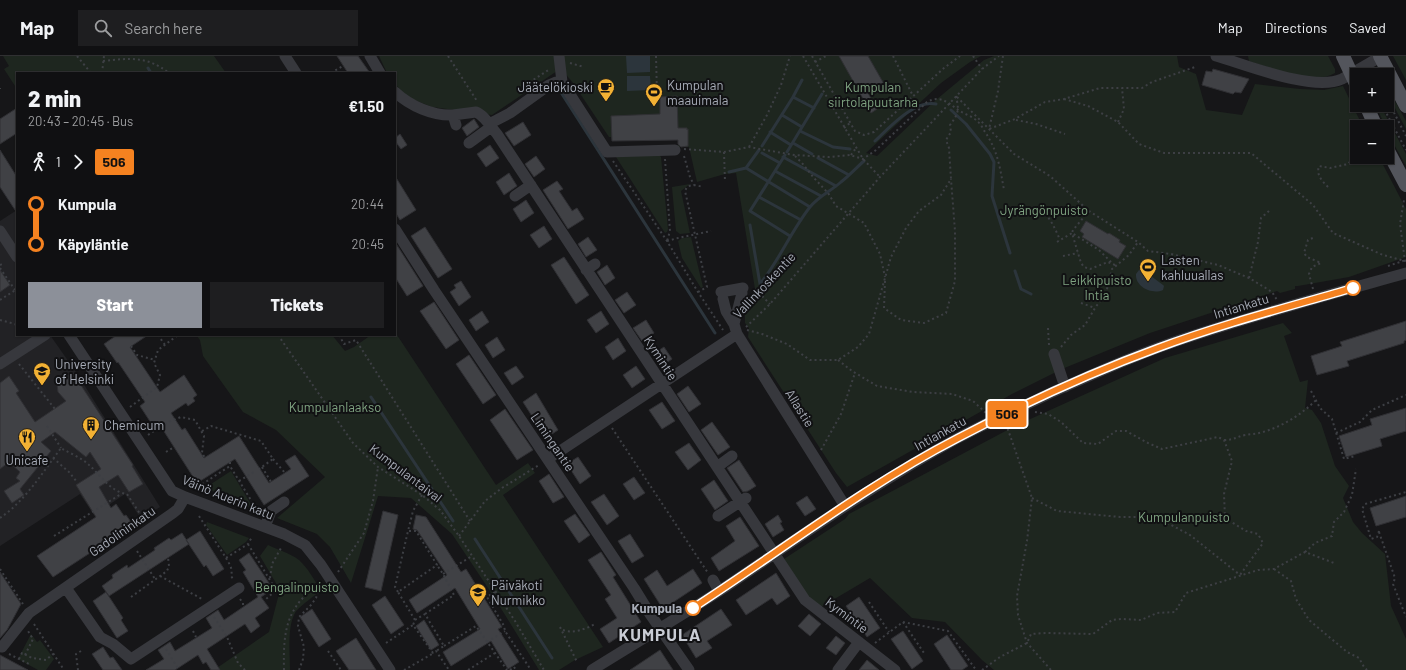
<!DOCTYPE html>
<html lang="en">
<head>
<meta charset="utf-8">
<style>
  :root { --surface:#101012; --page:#1e1e20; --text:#f1f3f6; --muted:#9c9d9f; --line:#303032; --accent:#8c9099 }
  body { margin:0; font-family:Barlow,sans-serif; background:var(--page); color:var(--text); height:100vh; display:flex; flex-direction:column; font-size:15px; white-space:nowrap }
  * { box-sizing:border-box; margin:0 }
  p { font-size:13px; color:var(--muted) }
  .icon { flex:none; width:22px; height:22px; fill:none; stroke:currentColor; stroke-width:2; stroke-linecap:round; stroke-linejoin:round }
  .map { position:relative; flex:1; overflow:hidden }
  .drawer { position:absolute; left:16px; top:16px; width:380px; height:264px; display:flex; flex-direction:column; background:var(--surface); border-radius:0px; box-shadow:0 1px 3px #0004,0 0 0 1px var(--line) }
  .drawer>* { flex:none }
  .badge { padding:0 8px; border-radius:3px; font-size:14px; line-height:26px }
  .controls { position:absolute; left:1350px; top:12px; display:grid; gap:8px }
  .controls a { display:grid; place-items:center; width:44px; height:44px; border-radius:0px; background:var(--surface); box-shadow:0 1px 3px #0004,0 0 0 1px var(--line); font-size:20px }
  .map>.badge { position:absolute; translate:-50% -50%; box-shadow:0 0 0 2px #fff }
  .legs { display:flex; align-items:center; gap:6px; height:44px; padding:0 12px; font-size:13px }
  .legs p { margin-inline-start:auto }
  .overview { display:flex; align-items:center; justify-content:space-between; height:68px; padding:0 12px }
  h1 { font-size:22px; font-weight:800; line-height:30px }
  .action { display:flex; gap:8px; margin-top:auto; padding:8px 12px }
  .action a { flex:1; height:46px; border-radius:0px; background:var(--accent); color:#fff; font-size:16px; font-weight:800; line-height:46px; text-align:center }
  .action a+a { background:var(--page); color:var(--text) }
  ul { padding:0 12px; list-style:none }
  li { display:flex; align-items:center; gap:14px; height:40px; font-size:15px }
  li i { display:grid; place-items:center; width:6px; height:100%; margin:0 5px; background:currentColor }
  li i::after { content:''; width:10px; height:10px; margin:-5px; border:3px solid; border-radius:50%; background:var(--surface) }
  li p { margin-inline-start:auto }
  li:first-child i { background:linear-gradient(#0000 50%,currentColor 0) }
  li:last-child i { background:linear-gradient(currentColor 50%,#0000 0) }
  header { display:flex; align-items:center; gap:24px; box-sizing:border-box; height:56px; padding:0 20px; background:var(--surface); border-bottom:1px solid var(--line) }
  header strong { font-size:19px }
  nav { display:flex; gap:22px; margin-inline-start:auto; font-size:14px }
  .search { width:280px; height:36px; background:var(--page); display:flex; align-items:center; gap:10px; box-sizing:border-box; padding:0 14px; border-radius:0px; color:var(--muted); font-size:15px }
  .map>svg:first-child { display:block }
</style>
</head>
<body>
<header>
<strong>Map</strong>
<div class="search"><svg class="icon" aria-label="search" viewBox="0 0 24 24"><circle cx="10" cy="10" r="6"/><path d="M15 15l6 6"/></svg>Search here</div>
<nav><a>Map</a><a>Directions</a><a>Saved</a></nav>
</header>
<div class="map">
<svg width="1406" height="614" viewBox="0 0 1406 614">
  <rect width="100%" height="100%" fill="#161618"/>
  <path fill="#222225" d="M17,154V279H50L78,319L160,451L141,463L125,438L94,459L80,438L0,490V165Z"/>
  <path fill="#1e261f" d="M3,0H214L226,17H17V33L4,13L9,10Z
    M379,0H981L970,6L941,27L866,97L877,100L937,43L984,4L994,0H1177L1179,11L1196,18L1206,54L1242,59L1255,28L1300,33L1324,34L1343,30L1363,71H1357V101H1379L1406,153V201L1349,221L1298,230H1295V233L1280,237L1277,235L1150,277L1062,313L1012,338L847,431L836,417L748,281L749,272L745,267V255L755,233L736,117L725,118L697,126L689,91H678V84L612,85L611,81H609L573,27L564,16L557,15L492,59L432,51L407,41L395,28V17H387Z
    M1248,0H1328L1335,13V17C1315,30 1271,12 1249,5Z
    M1393,0H1406V24Z
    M1387,31L1406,65V73L1387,37Z
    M1375,49H1380L1406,98V110L1392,85L1387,71H1386Z
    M657,97L661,101L668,173L667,176L665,177L616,101Z
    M690,128L681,135L690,177L680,178L676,175L672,131Z
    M691,181L703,231L701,232L682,202L678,185L682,182Z
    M1283,267L1292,277L1284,280L1300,326L1308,324L1305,352L1312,354L1321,367L1335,410L1349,430L1343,442L1353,466L1362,477L1385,498L1391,550L1406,583V614H994L982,604L945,566L912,562L870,522L821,551L806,538L784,503L845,463L849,458L1015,370L1165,302Z
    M395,276L496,429L528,407L535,417L503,439L603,591L575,604L559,614H539L492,538L452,478L411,442L378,440L351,527L330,491L317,478L277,462L325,421L276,374L243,356L203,300L200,284L196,279H332L345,295L354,291L371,279H395Z
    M231,415L252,450L250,452L210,434L211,428Z
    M207,466L249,482L246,486L227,499L206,469Z
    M268,489C278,494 290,497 299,504C308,512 314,524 321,534C315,540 298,551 295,557C287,571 290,598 290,614H214L269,576L280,534L260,500Z
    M31,578L37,586L40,584L54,603L46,614H38L18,603Z"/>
  <path fill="#2c353c" d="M626,0H650V16L627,17Z
    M627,20H650L651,34L627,35Z
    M1139,214H1143L1163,229L1164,230L1163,234C1152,239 1135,231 1136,218Z"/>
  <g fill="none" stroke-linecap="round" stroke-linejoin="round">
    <path stroke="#2c353c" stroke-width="3" d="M148,12L151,17
      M562,38L715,277
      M793,41L814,52
      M951,54L966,68L990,98L994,106L992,140L1010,197
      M782,59L802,71
      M800,75L833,91L850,93
      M770,76L791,89
      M875,85C890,71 914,44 936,48
      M793,87L812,98
      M762,90L793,41L802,24
      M787,96L822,38
      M762,97L780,107
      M785,99L750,155L790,180
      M783,101L836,130
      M818,102L849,119
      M746,112L759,94
      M775,115L821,140
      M729,116L746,112L810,151
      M759,141L801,164
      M750,169L760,228
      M1015,215L1021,233L1031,238
      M760,228C779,205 791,175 810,151C819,140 831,135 841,126C849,120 856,112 864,105
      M371,341L453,465
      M475,483L552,602"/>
  </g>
  <path fill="#404145" stroke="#303034" d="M337,0H358L370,17H348Z
    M839,0H868L884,28L868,37L877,53L871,57Z
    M1213,13L1249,23L1241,37L1235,36L1233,38L1202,29L1206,15L1212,16Z
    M677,40L678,72H687V74L688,73V90L681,91L678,88V84L612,85L611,60L660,58V41Z
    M17,52V77L0,88V63Z
    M474,63L479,71L467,80L462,72Z
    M523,66L531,79L514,90L505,77Z
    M400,78L407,89L401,93L395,85V82Z
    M490,89L499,102L486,111L477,98Z
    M0,94L17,121V157L0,131Z
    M536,100L545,113L534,121L525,108Z
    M509,117L517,130L504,139L496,126Z
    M395,120L416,154L400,164L395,156Z
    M557,125L563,133L559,135L571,153L572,155L577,152L584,163L568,173L543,134Z
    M526,144L534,157L521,166L513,153Z
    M1086,165L1108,178L1109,177L1120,184L1119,186L1126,190L1118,203L1082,181L1084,178L1080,175Z
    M544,170L552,183L539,192L530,179Z
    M425,171L452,213L438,222L411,180Z
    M588,181L597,194L586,201L578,188Z
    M395,186L423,230L407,240L395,221Z
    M564,201L589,239L576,248L551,209Z
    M607,209L615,222L605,229L597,216Z
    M0,214L10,229L0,236Z
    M461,225L471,241L459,250L450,236L456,232L454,229Z
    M627,236L636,249L624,257L615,244Z
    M434,246L459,284L446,293L420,255Z
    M482,255L489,266L476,275L469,264Z
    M601,255L609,268L596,277L587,264Z
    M646,264L654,277L642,285L633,272Z
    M1406,265V284L1404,285V287L1347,305L1349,310L1317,319L1311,300L1342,290L1340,286Z
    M117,279H148L130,291L160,336L184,319L197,339L193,342L195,345L188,350L186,347L171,357L182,374L185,372L204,402L239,380L269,427L291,413L285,405L295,399L309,420L264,449L235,403L197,427L158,366L153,370L140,350L145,346L118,306L117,307L104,288Z
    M497,281L505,294L493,302L485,289Z
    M618,282L626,295L613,304L605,291Z
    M664,291L672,303L660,311L652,299Z
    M469,299L496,339L483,348L456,308Z
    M516,310L524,321L512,329L504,317Z
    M636,310L645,323L632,332L623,319Z
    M73,317L133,409L132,410L143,428L129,436L118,419L99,431L111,452L116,448L124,460L126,459L133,469L53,521L37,500L96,461L76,429L101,413L90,396L86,401L55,376L41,386L51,395L20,433L24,439L12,447L4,435L20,425L16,422L20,416L9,406L0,413V327L9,320L19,335L16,337L35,366L66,345L58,336L57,328L62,321Z
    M688,330L701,348L689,356L677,338Z
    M536,337L558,374L546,382L523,346Z
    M662,346L675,365L662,373L649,354Z
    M1406,352V375L1380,383L1382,390L1346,401L1339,380L1372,369L1370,363Z
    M505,353L533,394L517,404L490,364Z
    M712,366L730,391L718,399L701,374Z
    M689,387L701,404L688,414L675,396Z
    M578,401L591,420L580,428L567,408Z
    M739,404L756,430L748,435L743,436L727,412Z
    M549,418L564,441L553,447L539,425Z
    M634,421L645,437L634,444L623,428Z
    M714,424L728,445L715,454L701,433Z
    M604,438L619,460L607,469L591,446Z
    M807,440L816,453L805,460L796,447Z
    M1406,440V461L1376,470L1370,452Z
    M383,455L398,459L381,535L365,531Z
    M575,458L590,479L579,487L564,465Z
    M416,459L426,461L461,516L466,513L502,571L498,573L519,606L508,613L491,585L451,610L443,596L480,573L455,532L417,557L409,544L447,519L417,474L413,473Z
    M778,459L782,466L780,467L784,474L773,481L765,468Z
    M740,461L759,490L719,515L711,502L735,485L726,470Z
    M200,475L224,513L213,520L206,509L204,511L186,484Z
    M182,477L189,488L109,540L102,530L113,522L112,519L127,509L128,512L155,494L154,492L169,482L171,484Z
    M630,478L644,500L632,507L618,485Z
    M601,496L616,519L613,521L641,566L609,587L600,573L617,562L605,543L611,539L588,504Z
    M249,497L273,533L261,541L269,552L255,562L260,570L251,577L245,568L207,593L220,614H211L206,606L203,608L198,599L175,614H146L164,603L158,594L170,586L175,595L212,572L206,562L218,554L224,564L258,541L243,516L246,514L239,504Z
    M693,513L702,527L663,553L644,523L657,514L667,530Z
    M0,516L21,548L7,574L0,582Z
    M776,517L790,540L777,549L772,542L746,559L736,544Z
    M106,536L123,562L121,564L128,575L117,582L93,545Z
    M385,540L404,569L391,578L372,549Z
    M859,541L880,572L867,581L846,550Z
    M312,553L331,583L319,591L300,561Z
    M721,553L732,569L707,585L712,592L696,602L682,579Z
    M809,558L821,568L810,580L798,570Z
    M424,564L439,589L431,594L416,570Z
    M903,575L923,605L912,613L891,583Z
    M947,579L968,610L962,614H951L934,588Z
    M836,580L845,587L836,599L826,592Z
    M356,582L376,614H349L336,595Z
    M103,591L110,602L113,601L122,614H103L92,598Z
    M660,594L673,614H630Z
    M0,599L28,614H0Z
    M867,604L879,614H859Z"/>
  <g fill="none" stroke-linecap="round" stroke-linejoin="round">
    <path stroke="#3d3f44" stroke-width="2" stroke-dasharray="2 3" stroke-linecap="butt" d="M77,0L91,17
      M448,0L477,45
      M656,0L657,39
      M803,0L863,103L880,121
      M812,0L855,75L864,79L874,76L944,12L960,0
      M893,0L913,40
      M973,0L982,13
      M1003,0L998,35L989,73L1015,63L1045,46L1064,43L1100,32H1142L1152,26L1195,11
      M103,5C131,2 147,0 169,17
      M815,6L826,0
      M570,7L584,11
      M85,17L89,14
      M102,17L104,0
      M331,17L343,10
      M536,27L533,24L550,13
      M0,32V33
      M957,41L1014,98L1050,120L1089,155L1138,186L1148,195L1171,198L1218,209L1249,222L1264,231L1272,236L1277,244
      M1064,43L1088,50L1118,66L1139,88L1164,97H1251L1313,149L1333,177L1383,199L1405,205L1400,168L1404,144
      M1387,43L1406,80
      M1382,49L1406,94
      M1016,64L1036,68L1065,78
      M1118,66L1124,53L1122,32
      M844,72L850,67
      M749,91L767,59L781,29L790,0
      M684,93L724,96L749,91L794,99L829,101L850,99L863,103L876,94L927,46C940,39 947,46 957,53C963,58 973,60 978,66C981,68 983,73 985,76C998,95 1000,112 1004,134
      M724,96L725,126
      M851,99L856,92
      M684,100L690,121L694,129
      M795,100L802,107L814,122L828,137L836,150L864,167L880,198L885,221
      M665,103L670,175L667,185
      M613,105L667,185L698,236L723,274
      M1328,131C1322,125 1316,119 1319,110L1330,112L1348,108L1357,97
      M1038,151C1049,159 1055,172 1060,184
      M1089,155L1073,174L1072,177L1099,194L1111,206
      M667,185L678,182L711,175
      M1057,186L1072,177L1081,207L1084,211L1090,213L1108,206L1115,209
      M1063,200L1078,197
      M0,209L4,207
      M1388,210L1406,204
      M0,212L15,234
      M1249,222L1258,186L1261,162L1270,154
      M885,225L884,252L901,264L924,267L946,257L955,225V175L951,123
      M755,233L770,248
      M1313,233L1309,218L1312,211L1321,207L1307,201L1304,197L1308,184L1315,181
      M698,236L707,231L685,135C688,127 696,129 703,131
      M0,244L17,233
      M1081,247L1095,252
      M0,264L15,268L17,271
      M746,271L770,248L880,121L982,13L999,0
      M1048,272L1049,289
      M747,274L762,278L787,288L810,304H838L858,291L869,278L891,201L906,172L919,155L941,139L951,123L949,92L946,84L951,76L950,69C959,57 959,54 956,40
      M158,279L165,289
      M278,279L353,387L378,411L422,439L440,454L459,480L515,565L544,614
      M339,279L344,288L356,284L470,465
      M131,290L137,299L155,304
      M1061,291L1071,279L1085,269L1095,252L1106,237L1112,213L1129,199L1138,186
      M838,304L852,315L877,330L913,336L952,338L973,345L986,357
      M19,308L55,353
      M1311,335L1320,352L1332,363L1344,403L1355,400
      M130,351L157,331L160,319L154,307L158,294L178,279
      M1035,356L1048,358L1061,366L1083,387L1098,388L1116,375H1126L1148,387L1162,393L1218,381L1224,384L1232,405L1224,438L1225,462L1246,475L1258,478L1263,487L1240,519
      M1006,368L1032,442L1027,485L1017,540L1018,559L1027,587L1051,614
      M47,370L61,392
      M612,372L708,517
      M202,375L211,370L261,385L273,403L259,413
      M1336,377L1360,366L1372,354L1406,339
      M148,379L168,366L181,361L195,364L204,380L202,397L205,402
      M1224,384C1234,384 1236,381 1245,379C1251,378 1257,378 1263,376C1283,370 1301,359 1316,344
      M821,394L841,358L855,317
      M166,396L174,391
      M53,402L69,416L77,426
      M273,403L285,417
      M230,406V410
      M262,411L271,426
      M133,415L134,414
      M239,425L254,416
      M198,431L230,410L254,449L255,456
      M422,439L413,455L408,475H416L437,509L398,536L415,564L413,569L433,597L436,595L449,614
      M1032,442L1057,455L1120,461H1156L1190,479L1240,519
      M199,460L226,502L248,488L252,481
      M0,462C25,445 43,416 61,392C69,397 80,401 88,408C100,418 110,436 127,438L144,464
      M1379,475L1377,481L1371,483L1362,453L1365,448L1406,436
      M1379,476L1395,522L1393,528L1406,561
      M54,480L121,438
      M459,480L485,445L502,432L539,409
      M248,488L276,534L264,545
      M137,495L155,523
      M1305,496L1315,487L1332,480L1334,466L1344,456L1352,439L1356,413
      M226,502C230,509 233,513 231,520L233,523
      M0,513L23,548
      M1274,513L1291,525L1296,543L1309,564L1347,596L1359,602L1364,611L1367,614
      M338,516L364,477L373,445L378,411
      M443,518L472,500
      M160,520L202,543
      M270,522L272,508L281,492
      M398,536L395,531L408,475
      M495,536L487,541L504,570L505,575L531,614
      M131,541L167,515L169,510L168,501
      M240,543L243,547V551
      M869,546L889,576
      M425,558L454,539L443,518L437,509
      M214,561L227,581L238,607L245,614
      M415,564L425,558L444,590L436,595
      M903,566L924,597
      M34,568L64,614
      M560,571L577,606
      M563,574C574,578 585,573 595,568
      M193,575L196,581
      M487,586L505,575
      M386,587L413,569
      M875,587L903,566L948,575L976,614
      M444,590L476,570L507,614
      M166,593L179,614
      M328,595L341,614
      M9,598L31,609
      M25,599L33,583L28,575
      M19,603L22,597L32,602L46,604L53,598
      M78,614L76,598L81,595
      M284,614C283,575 286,550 321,527
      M299,614L303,603L304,591L298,570L299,561L311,549L316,542L321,528
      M404,614L432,598
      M468,614L495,597
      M510,614L514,611L516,614
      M982,614L1000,601L1027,587L1031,578L1046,577L1093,578L1112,564L1122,563L1141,564L1157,557L1175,556L1186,537L1258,514L1274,513L1305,496L1334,507"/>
    <path stroke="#37383d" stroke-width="11" d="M285,0L296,17
      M370,0L380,17
      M559,0L562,26
      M1216,0C1247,9 1313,36 1342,23L1380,1
      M395,36C410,50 433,60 453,59C461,58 468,57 476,56C484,59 491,71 497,78L805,544L895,614
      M453,59L456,69
      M489,68L510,57L549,29L556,26H562L607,96L675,94
      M469,87L491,71
      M515,140L531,129
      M395,173L434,234L634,532L650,558L689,614
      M0,175L17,201
      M586,214L595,208
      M721,236L743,232
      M723,243L726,255L734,268L742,237
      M734,268L737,278L845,450
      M69,279L172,435L185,441L284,478L305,489L321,509L390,614
      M1054,298L1065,331
      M0,308L45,279
      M548,403L737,278
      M717,411L732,400
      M718,460L746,442
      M265,471L271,455L284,446
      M713,524L719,535
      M66,532L100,581L113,588L131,603L239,532
      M2,591L29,557L173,457L178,453L185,441
      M592,614C635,587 678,562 721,534C798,482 874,428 956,383C988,366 1021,351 1055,335C1100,315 1147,294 1195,279C1265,256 1335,237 1406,217
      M838,614L859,586"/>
    <path stroke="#53555c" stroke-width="14" d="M1343,0L1357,30
      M1380,0L1406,50
      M1366,49L1376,71
      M1387,93L1406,129"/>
  </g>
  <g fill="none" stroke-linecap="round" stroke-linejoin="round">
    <g stroke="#fff" stroke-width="9">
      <path id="line-1" d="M693,552C781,495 865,430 958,382C1023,348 1090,317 1158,292C1222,268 1288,251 1353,232"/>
    </g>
    <use href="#line-1" stroke="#f58220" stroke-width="6"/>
  </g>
  <defs>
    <g id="cafe-pin" transform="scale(0.9)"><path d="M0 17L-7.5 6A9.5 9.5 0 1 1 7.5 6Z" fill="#f2b134" stroke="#111113"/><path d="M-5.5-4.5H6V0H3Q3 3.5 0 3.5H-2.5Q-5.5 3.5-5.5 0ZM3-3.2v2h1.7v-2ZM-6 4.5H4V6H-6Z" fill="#111"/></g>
    <g id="stadium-pin" transform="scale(0.9)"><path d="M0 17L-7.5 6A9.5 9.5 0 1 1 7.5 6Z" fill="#f2b134" stroke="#111113"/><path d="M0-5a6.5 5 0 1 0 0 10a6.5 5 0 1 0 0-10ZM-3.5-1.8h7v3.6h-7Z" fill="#111"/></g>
    <g id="university-pin" transform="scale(0.9)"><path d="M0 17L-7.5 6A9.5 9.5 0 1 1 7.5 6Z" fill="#f2b134" stroke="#111113"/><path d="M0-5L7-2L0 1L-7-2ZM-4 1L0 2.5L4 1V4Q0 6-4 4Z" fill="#111"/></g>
    <g id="building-pin" transform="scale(0.9)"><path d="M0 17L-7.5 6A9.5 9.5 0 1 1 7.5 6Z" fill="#f2b134" stroke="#111113"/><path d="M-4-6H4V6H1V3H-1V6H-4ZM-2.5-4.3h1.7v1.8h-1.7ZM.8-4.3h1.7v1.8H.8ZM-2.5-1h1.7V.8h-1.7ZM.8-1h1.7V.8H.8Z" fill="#111"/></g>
    <g id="restaurant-pin" transform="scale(0.9)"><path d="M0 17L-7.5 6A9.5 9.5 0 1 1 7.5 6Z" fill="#f2b134" stroke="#111113"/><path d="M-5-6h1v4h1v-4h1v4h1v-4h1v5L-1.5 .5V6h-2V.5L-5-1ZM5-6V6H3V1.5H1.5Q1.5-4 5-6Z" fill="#111"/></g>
    <g id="school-pin" transform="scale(0.9)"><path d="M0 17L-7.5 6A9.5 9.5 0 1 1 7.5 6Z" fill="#f2b134" stroke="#111113"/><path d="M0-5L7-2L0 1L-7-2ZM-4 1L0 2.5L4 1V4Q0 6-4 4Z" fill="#111"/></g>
  </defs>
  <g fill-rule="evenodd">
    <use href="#cafe-pin" x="606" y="31"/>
    <use href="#stadium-pin" x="654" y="36"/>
    <use href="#stadium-pin" x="1148" y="211"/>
    <use href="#university-pin" x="42" y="315"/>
    <use href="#building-pin" x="91" y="369"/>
    <use href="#restaurant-pin" x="27" y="381"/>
    <use href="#school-pin" x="478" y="536"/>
  </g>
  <g fill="#fff" stroke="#f58220" stroke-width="2">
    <circle cx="1353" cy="232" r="7"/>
    <circle cx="693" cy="552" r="7"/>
  </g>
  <g text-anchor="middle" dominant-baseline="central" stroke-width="4" stroke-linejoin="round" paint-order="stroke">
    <g font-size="13" fill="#a8adb8" stroke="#111113" text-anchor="start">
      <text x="667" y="29">Kumpulan<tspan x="667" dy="15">maauimala</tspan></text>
      <text x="593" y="31" text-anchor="end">Jäätelökioski</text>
      <text x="1161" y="204">Lasten<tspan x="1161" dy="15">kahluuallas</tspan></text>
      <text x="55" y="308">University<tspan x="55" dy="15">of Helsinki</tspan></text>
      <text x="104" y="369">Chemicum</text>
      <text x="27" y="404" text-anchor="middle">Unicafe</text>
      <text x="491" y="529">Päiväkoti<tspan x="491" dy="15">Nurmikko</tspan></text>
    </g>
    <g font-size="13" fill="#7fa381" stroke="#111113">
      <text x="873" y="31">Kumpulan<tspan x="873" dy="15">siirtolapuutarha</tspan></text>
      <text x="1044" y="154">Jyrängönpuisto</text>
      <text x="1097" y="224">Leikkipuisto<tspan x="1097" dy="15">Intia</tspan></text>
      <text x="335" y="351">Kumpulanlaakso</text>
      <text x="1184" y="461">Kumpulanpuisto</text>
      <text x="297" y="531">Bengalinpuisto</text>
    </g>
    <g font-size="13" fill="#a8adb8" stroke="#111113">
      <text transform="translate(764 229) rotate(-47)">Vallinkoskentie</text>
      <text transform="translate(1241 250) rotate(-17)">Intiankatu</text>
      <text transform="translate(661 302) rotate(57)">Kymintie</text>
      <text transform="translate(800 352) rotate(58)">Allastie</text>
      <text transform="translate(940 377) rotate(-29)">Intiankatu</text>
      <text transform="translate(553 386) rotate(56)">Limingantie</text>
      <text transform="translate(406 417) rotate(37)">Kumpulantaival</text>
      <text transform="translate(228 441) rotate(22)">Väinö Auerin katu</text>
      <text transform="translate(122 475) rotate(-35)">Gadolininkatu</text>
      <text transform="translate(847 559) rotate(37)">Kymintie</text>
    </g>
    <g font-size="13" font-weight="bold" fill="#a8adb8" stroke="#111113" text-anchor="end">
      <text x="682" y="552">Kumpula</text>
    </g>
    <g font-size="17" font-weight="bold" letter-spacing="1" fill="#c9ccd4" stroke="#111113">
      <text x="660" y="578">KUMPULA</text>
    </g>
  </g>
</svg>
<div class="controls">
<a>+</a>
<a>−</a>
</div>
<b class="badge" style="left:1007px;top:358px;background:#f58220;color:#111">506</b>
<section class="drawer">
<div class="overview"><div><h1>2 min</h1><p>20:43 – 20:45 · Bus</p></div><b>€1.50</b></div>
<div class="legs"><svg class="icon" aria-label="walk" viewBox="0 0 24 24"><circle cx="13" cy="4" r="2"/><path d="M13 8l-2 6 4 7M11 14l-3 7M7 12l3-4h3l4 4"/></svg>1<svg class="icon" aria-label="forward" viewBox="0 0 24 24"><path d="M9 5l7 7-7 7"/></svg><b class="badge" style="background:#f58220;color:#111">506</b></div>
<ul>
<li><i style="color:#f58220"></i><b>Kumpula</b><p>20:44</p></li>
<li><i style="color:#f58220"></i><b>Käpyläntie</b><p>20:45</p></li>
</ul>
<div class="action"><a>Start</a><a>Tickets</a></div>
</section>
</div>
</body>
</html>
